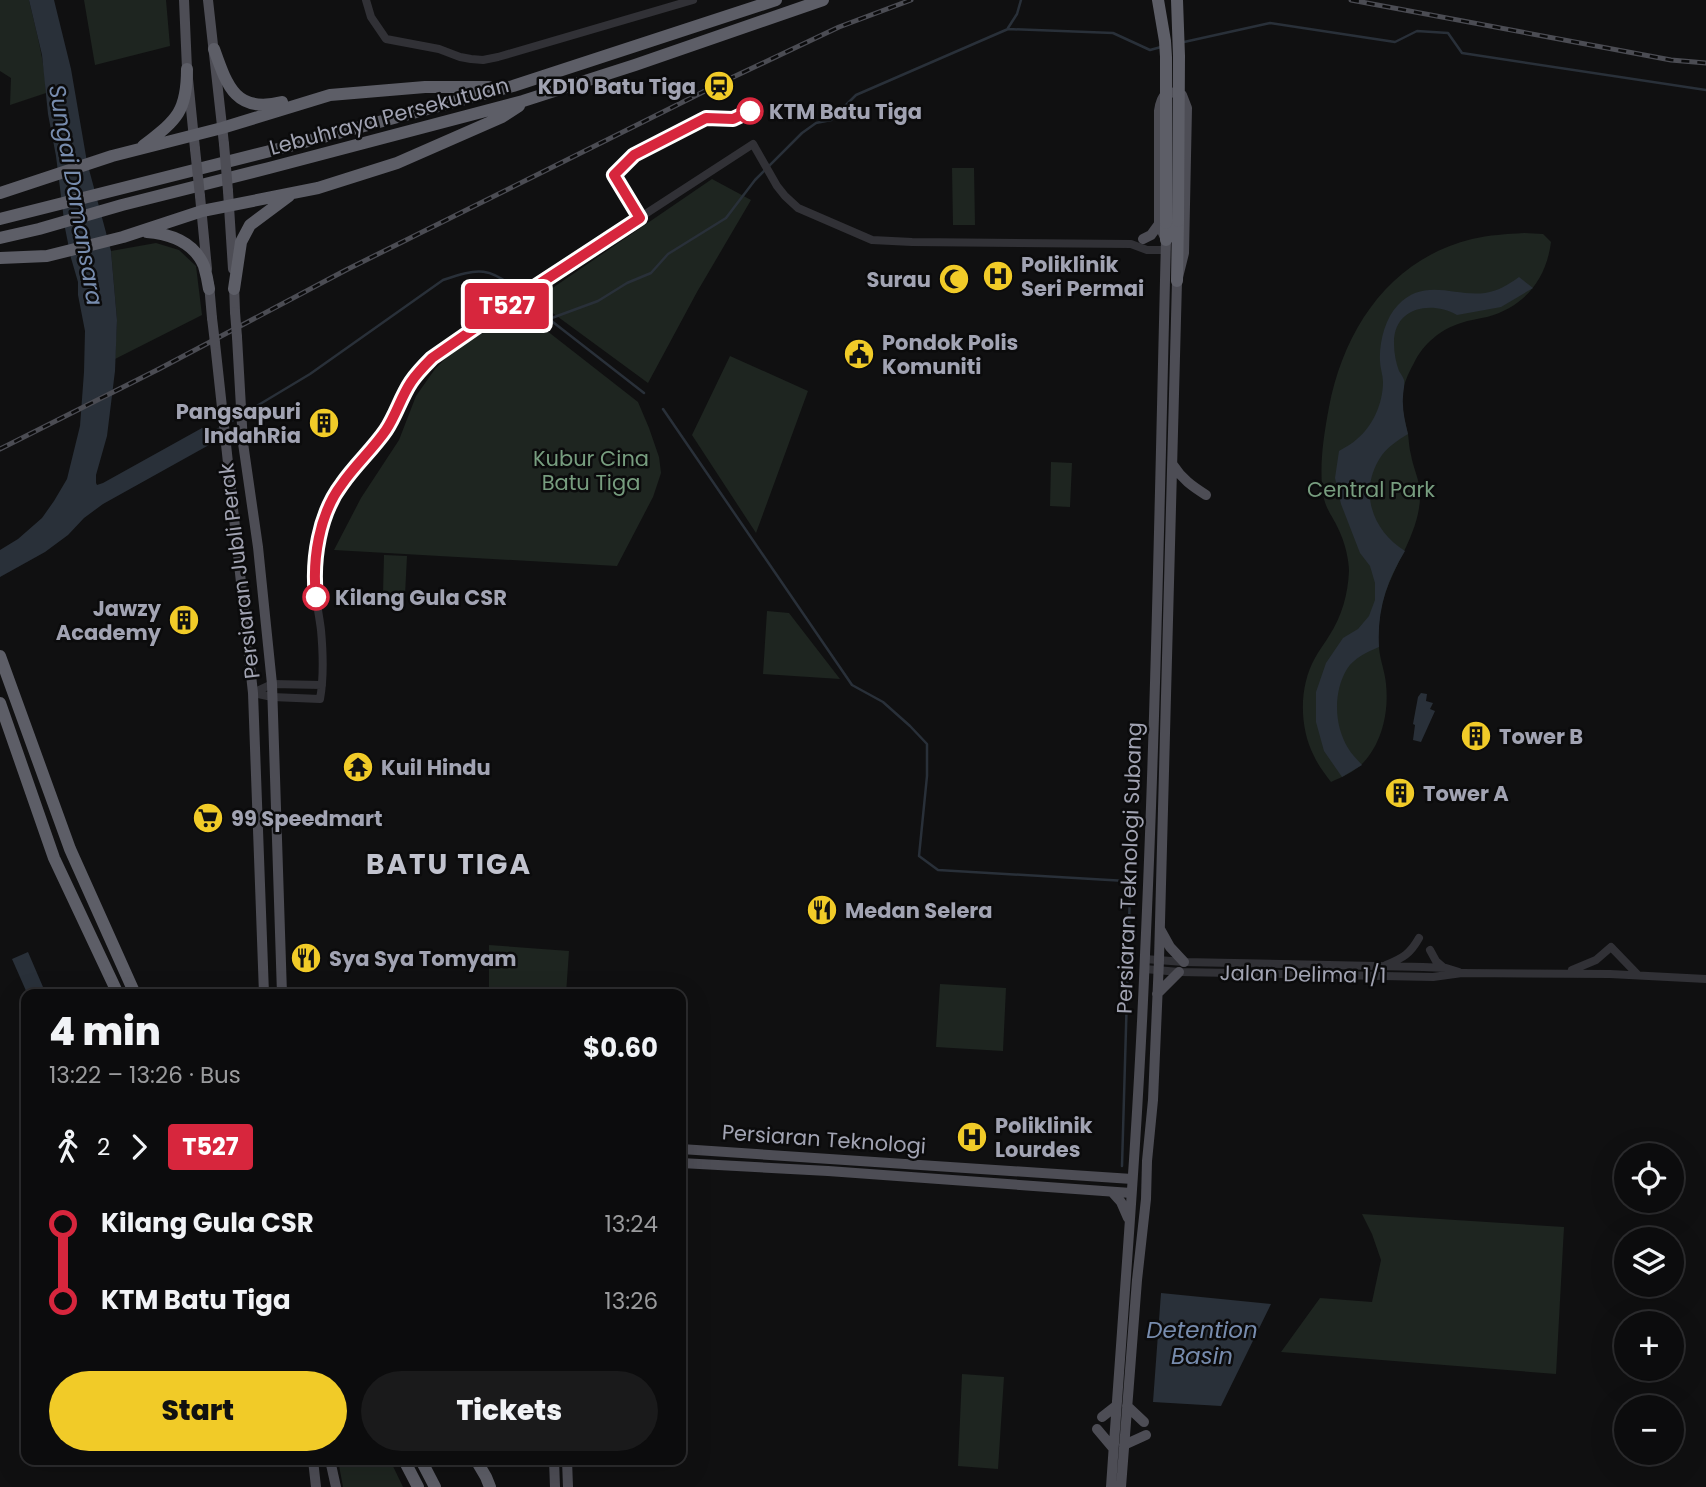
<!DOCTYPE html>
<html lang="en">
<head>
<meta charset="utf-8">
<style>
  :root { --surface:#0c0c0d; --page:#1a1a1b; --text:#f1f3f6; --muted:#9a9b9d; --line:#2c2c2e; --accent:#f1cb28 }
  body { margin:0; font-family:Poppins,sans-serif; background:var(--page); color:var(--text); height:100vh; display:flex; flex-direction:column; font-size:26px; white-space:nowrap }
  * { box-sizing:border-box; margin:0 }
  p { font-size:23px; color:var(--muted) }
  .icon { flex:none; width:38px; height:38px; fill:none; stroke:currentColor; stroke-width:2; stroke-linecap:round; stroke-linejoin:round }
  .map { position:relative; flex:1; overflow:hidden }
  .side { position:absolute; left:21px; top:989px; width:665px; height:476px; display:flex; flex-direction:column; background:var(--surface); border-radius:14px; box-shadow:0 7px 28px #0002,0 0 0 2px var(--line) }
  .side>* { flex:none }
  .badge { padding:0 14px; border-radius:5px; font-size:24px; line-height:46px }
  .fabs { position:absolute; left:1614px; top:1143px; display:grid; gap:14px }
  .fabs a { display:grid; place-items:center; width:70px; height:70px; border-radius:50%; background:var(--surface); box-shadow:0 7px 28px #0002,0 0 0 2px var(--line); font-size:35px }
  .map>.badge { position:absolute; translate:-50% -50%; box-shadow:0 0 0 4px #fff }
  .legs { display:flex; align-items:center; gap:10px; height:77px; padding:0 28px; font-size:23px }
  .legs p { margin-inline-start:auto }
  .headline { display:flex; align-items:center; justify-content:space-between; height:119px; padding:0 28px }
  h1 { font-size:38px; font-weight:800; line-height:52px }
  .action { display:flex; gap:14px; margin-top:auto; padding:14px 28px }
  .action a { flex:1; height:80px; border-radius:42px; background:var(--accent); color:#111; font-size:28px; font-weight:800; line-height:80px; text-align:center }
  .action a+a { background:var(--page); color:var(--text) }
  ul { padding:0 28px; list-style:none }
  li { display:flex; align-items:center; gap:24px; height:77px; font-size:26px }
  li i { display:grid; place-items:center; width:10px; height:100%; margin:0 9px; background:currentColor }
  li i::after { content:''; width:18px; height:18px; margin:-9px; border:5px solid; border-radius:50%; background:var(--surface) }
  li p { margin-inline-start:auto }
  li:first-child i { background:linear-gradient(#0000 50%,currentColor 0) }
  li:last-child i { background:linear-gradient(currentColor 50%,#0000 0) }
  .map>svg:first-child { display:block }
</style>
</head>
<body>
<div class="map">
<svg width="1706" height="1487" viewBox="0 0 1706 1487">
  <rect width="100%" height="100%" fill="#101011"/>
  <path fill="#1e2520" d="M0,0H29C36,31 45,61 46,93L10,105L11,78L0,71Z
    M84,0H166L170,46L95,65Z
    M952,168H974L975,225H953Z
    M712,179L751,200L697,292L648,383L535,300Z
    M1524,233L1543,234L1551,242C1546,280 1525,306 1487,317C1478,319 1469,320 1461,323C1441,329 1423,344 1414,363C1408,374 1403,384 1402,398C1402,410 1405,422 1408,434C1409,441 1409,448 1411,455C1413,467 1419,479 1420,491C1422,531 1393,564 1383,601C1379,616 1377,632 1379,648C1380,660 1385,672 1386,684C1389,712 1382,743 1363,763C1354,772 1342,777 1331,782C1325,774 1318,765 1314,756C1299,727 1299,686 1315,658C1319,650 1325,643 1329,636C1342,616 1348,594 1349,571C1349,560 1345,544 1341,535C1333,514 1324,511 1322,486C1320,459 1324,434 1329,407C1344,329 1390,259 1472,239C1489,235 1507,234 1524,233Z
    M156,243L179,250L196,266L202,315L115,359L117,320L111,251Z
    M519,309L638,402L649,428L659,457L661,473L653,497L617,566L334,550L361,498L399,440L416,396L435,369L451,353Z
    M730,356L808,391L756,533L692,435Z
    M1051,462L1072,463L1070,507L1050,506Z
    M384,555L407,556L405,595L383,594Z
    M767,611L789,613L840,679L763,674Z
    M489,945L569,951L566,994H489Z
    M940,984L1006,988L1003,1051L936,1047Z
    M1362,1214L1564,1227L1556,1374L1281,1352L1320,1298L1372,1302L1381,1260L1372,1234Z
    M962,1374L1004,1377L998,1469L958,1466Z
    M338,1460H390L403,1487H343Z"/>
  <path fill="#293039" d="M29,0H54L71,69L87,162L111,251L117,320L115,371L107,436L96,475V483L97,485L103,483L202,428C210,428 211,435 212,441L209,445L103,504L84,518L68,535L45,552L0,577V550L18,539L42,518L54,501L67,479L80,426L84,372L85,331L78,295V282L71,258L65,228L56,156L48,114L42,55Z
    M1519,277L1533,288L1501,307L1457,315C1430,300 1393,308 1394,344C1394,353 1396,363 1399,371C1401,374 1403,377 1404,380C1405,385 1403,392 1403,397C1402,409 1405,422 1408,434C1398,440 1389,446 1382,455C1358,489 1371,530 1405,551C1386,582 1377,611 1379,647C1367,652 1354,658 1347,669C1333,692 1334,725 1348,748C1351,754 1357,759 1362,765L1342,777L1324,751L1316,722V692L1326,663L1343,638L1358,629L1369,616L1375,600V583L1370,566L1360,553L1341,504L1335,478L1339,451C1345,447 1352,444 1357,439C1373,426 1383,403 1383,382C1383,375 1380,368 1380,361C1379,343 1385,318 1398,305C1425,277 1454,297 1485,293C1498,291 1508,285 1519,277Z
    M1421,693L1427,694L1426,701L1433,703L1430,709L1435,711L1421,742L1413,740L1415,725L1413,724L1418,697Z
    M28,952L43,987L27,993L12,959Z
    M1161,1293L1271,1304L1221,1406L1153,1402Z"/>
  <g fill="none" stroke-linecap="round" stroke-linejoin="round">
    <path stroke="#293039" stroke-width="2.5" d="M1008,28L1017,14L1021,0
      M1184,42L1270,23L1395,42L1417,31L1448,33L1462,53L1706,90
      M524,297L549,319L644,393
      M549,319L598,301L627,283L651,273L668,254L726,218L755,180L802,133L816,123L831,120L856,95L1008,29L1113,33L1150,50L1161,47
      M663,409L852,685L883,702L910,726L927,744V776L919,856L938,870L1126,881L1130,890L1122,1166
      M245,413L310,374L443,280C478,268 490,266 519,292
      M227,424L240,416
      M209,435L222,427"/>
    <path stroke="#313136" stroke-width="8" d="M366,0L371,17L386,39L439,49L460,57L471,59L483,60L498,57L693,0
      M253,693L272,697L320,699C324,677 323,652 321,630C319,614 315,597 315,581C314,557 319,530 329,508C343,477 368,458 386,430C404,403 406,382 432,358L533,287L753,144L777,186L785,196L798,208L872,240L912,242L1131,244L1147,250H1165
      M253,693L272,684L322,685
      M1430,950L1436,961L1443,967
      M1145,959L1184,962L1423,967L1446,968L1459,972
      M1386,965C1403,958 1410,954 1419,938
      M1145,969L1179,972L1433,977L1462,973L1610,974L1706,979
      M1572,970L1596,960L1611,947L1638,975"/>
    <path stroke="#4d4d55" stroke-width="10" d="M184,0L187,69L195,149
      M208,0L224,144
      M228,191L233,269
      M200,196L207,269
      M1143,239L1151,235L1159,224
      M209,284L212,318
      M234,284L235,312
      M237,337L243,443L258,547L272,684L282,994
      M215,343L253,693L264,994
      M1173,465C1182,479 1192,486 1206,495
      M1160,929L1170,947L1184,962
      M1157,994L1179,972
      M681,1149L1132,1179
      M681,1163L828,1171L1131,1193
      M1112,1192L1121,1202L1128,1218
      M1127,1406L1144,1422
      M1102,1417L1116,1406
      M1097,1429L1113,1448
      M1124,1445L1146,1435
      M313,1460L316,1487
      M330,1460L336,1487
      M554,1460L555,1487
      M567,1460L568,1487
      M1111,1487C1123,1310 1138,1132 1145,955C1156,716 1160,478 1166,240L1159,224V111C1161,96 1166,88 1182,95L1187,108L1184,253L1177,281L1159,960L1153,1100L1147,1161L1146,1199L1137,1280L1121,1487"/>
    <path stroke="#5d5e67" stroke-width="12" d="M214,49C227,86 236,114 282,102
      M143,146C176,120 187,113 187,69
      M0,193L112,156L222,128L330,95L425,87H489
      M0,219L286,147L513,86L776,0
      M147,232C171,234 194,242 204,266C206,273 208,282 209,289
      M0,238L39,229L122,205L269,168L523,101L635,65L823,0
      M1166,240V223
      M0,258L47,256L123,237L202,211L318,188L397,163L502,117L519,106
      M1177,281L1178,221
      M234,289L241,242L250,225L289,196
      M0,656L70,849L135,994
      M0,703L54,858L118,994
      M404,1460L418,1487
      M421,1460L435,1487
      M476,1460L486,1477L490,1487"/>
    <g stroke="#4b4c53" stroke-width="5">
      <path id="rail" d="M1351,0L1671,60L1706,63
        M0,449L159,369L346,270L729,79L839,27L911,0"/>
    </g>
    <use href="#rail" stroke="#0b0b0c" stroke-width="2.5" stroke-dasharray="8" stroke-linecap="butt"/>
    <path stroke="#4d4d55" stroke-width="10" d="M224,144L228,191
      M195,149L200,196
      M235,312L237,337
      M212,318L215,343"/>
    <path stroke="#5d5e67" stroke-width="12" d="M1158,0L1165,41L1166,57V223
      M1177,0L1179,56L1178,221"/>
  </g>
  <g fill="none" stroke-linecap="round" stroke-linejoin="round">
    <g stroke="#fff" stroke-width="16">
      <path id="line-1" d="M316,597C312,560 319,514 342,484C355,465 373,449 386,430C396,415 401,397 411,382C417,373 424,366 432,358L533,288L640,218L614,175L634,155L706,118L733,119L750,111"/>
    </g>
    <use href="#line-1" stroke="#d7263d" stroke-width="10"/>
  </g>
  <defs>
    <g id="station-disc" transform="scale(1.575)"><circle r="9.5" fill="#f1cb28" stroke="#0b0b0c"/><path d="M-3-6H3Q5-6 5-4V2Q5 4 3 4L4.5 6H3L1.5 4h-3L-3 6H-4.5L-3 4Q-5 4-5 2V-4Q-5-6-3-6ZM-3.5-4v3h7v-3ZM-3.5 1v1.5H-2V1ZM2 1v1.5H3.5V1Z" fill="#111"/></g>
    <g id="hospital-disc" transform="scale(1.575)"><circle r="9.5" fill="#f1cb28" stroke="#0b0b0c"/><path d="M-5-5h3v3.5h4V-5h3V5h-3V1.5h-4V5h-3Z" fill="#111"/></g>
    <g id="mosque-disc" transform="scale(1.575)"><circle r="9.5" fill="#f1cb28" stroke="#0b0b0c"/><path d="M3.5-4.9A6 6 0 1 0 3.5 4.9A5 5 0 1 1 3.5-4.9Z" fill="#111"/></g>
    <g id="civic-disc" transform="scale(1.575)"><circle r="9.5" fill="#f1cb28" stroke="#0b0b0c"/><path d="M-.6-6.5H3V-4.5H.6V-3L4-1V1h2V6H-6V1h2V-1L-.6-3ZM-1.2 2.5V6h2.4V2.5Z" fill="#111"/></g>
    <g id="building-disc" transform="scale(1.575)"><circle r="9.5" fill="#f1cb28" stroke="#0b0b0c"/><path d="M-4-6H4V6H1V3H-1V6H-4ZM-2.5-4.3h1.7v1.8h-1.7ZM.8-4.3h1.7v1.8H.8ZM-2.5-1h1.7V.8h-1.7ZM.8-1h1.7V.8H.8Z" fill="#111"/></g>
    <g id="temple-disc" transform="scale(1.575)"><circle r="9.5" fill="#f1cb28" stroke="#0b0b0c"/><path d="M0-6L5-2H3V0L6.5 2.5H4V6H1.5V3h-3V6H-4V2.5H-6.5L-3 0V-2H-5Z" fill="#111"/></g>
    <g id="supermarket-disc" transform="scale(1.575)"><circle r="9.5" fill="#f1cb28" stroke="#0b0b0c"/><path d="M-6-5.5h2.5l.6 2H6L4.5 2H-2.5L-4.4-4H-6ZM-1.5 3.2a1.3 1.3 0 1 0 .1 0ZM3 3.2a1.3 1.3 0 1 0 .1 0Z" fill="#111"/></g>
    <g id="restaurant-disc" transform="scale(1.575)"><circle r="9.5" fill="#f1cb28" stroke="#0b0b0c"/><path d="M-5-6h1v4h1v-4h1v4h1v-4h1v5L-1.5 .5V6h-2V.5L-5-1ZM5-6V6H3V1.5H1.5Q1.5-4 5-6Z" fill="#111"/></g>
  </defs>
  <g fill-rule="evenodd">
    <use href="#station-disc" x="719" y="86"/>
    <use href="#hospital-disc" x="998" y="276"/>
    <use href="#mosque-disc" x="954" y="279"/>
    <use href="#civic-disc" x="859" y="354"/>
    <use href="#building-disc" x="324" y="423"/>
    <use href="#building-disc" x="184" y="620"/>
    <use href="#building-disc" x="1476" y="736"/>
    <use href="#temple-disc" x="358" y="767"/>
    <use href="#building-disc" x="1400" y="793"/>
    <use href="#supermarket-disc" x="208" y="818"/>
    <use href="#restaurant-disc" x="822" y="910"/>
    <use href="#restaurant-disc" x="306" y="958"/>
    <use href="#hospital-disc" x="972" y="1137"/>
  </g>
  <g fill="#fff" stroke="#d7263d" stroke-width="3.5">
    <circle cx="750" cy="111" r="12"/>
    <circle cx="316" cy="597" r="12"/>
  </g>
  <g text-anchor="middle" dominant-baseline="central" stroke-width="5" stroke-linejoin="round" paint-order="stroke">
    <g font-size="21" font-weight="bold" fill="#a1a3b2" stroke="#0b0b0c" text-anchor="start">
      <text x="696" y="86" text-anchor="end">KD10 Batu Tiga</text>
      <text x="1021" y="264">Poliklinik<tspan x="1021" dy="24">Seri Permai</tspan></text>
      <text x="931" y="279" text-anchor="end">Surau</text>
      <text x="882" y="342">Pondok Polis<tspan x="882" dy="24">Komuniti</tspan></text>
      <text x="301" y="411" text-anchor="end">Pangsapuri<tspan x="301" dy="24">IndahRia</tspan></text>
      <text x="161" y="608" text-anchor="end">Jawzy<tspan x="161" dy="24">Academy</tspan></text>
      <text x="1499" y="736">Tower B</text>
      <text x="381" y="767">Kuil Hindu</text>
      <text x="1423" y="793">Tower A</text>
      <text x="231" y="818">99 Speedmart</text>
      <text x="845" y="910">Medan Selera</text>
      <text x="329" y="958">Sya Sya Tomyam</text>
      <text x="995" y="1125">Poliklinik<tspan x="995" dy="24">Lourdes</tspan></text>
    </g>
    <g font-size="21" font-weight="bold" fill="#a1a3b2" stroke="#0b0b0c" text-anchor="start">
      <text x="769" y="111">KTM Batu Tiga</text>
      <text x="335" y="597">Kilang Gula CSR</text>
    </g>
    <g font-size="21" fill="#a1a3b2" stroke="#0b0b0c">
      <text transform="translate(389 116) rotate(-15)">Lebuhraya Persekutuan</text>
      <text transform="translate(239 571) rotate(-97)">Persiaran Jubli Perak</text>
      <text transform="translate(1129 868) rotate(-88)">Persiaran Teknologi Subang</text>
      <text transform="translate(1303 974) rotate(1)">Jalan Delima 1/1</text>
      <text transform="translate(824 1139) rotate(4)">Persiaran Teknologi</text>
    </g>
    <g font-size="21" fill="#779d7f" stroke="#0b0b0c">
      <text x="591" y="458">Kubur Cina<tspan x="591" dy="24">Batu Tiga</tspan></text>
      <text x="1371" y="489">Central Park</text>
    </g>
    <g font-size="23" font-style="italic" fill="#778cae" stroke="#0b0b0c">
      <text transform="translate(76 195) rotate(80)">Sungai Damansara</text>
      <text x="1202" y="1330">Detention<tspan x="1202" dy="26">Basin</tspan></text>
    </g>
    <g font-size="28" font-weight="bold" letter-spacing="2" fill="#c1c3ce" stroke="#0b0b0c">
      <text x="449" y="864">BATU TIGA</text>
    </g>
  </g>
</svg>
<div class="fabs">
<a><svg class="icon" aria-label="locate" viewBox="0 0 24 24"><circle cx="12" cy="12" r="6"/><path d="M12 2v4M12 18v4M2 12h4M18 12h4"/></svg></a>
<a><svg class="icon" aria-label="layers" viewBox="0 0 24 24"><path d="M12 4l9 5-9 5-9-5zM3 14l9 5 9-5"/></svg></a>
<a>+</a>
<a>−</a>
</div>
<b class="badge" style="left:507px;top:306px;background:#d7263d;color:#fff">T527</b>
<section class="side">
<div class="headline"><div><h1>4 min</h1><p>13:22 – 13:26 · Bus</p></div><b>$0.60</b></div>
<div class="legs"><svg class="icon" aria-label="walk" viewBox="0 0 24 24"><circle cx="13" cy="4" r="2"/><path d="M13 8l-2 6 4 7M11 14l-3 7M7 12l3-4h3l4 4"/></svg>2<svg class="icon" aria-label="forward" viewBox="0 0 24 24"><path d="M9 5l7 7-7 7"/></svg><b class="badge" style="background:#d7263d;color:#fff">T527</b></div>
<ul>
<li><i style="color:#d7263d"></i><b>Kilang Gula CSR</b><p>13:24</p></li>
<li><i style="color:#d7263d"></i><b>KTM Batu Tiga</b><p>13:26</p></li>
</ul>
<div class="action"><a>Start</a><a>Tickets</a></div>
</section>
</div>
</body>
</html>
